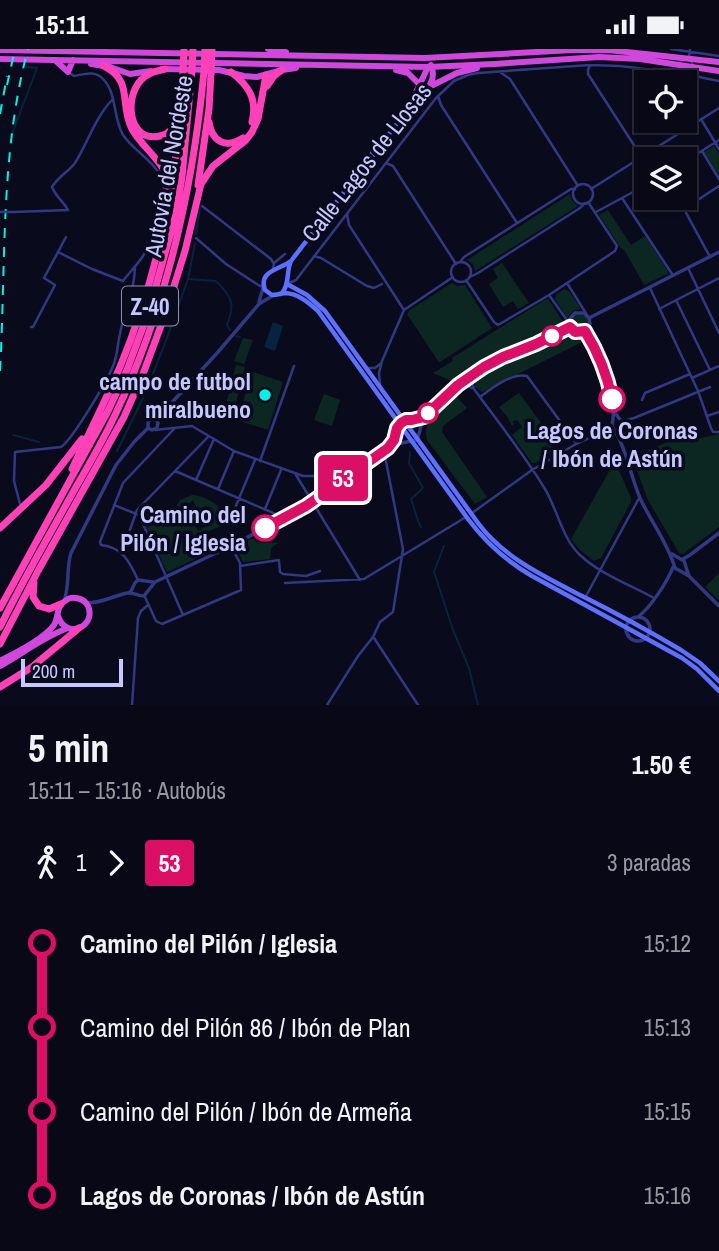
<!DOCTYPE html>
<html lang="es">
<head>
<meta charset="utf-8">
<style>
  :root { --surface:#080816; --page:#11111f; --text:#f1f3f6; --muted:#989aa1; --line:#292935 }
  body { margin:0; font-family:"Archivo Narrow",sans-serif; background:var(--page); color:var(--text); height:100vh; display:flex; flex-direction:column; font-size:26px; white-space:nowrap }
  * { box-sizing:border-box; margin:0 }
  p { font-size:23px; color:var(--muted) }
  .icon { flex:none; width:38px; height:38px; fill:none; stroke:currentColor; stroke-width:2; stroke-linecap:round; stroke-linejoin:round }
  .map { position:relative; height:656px; overflow:hidden }
  .details { display:flex; flex-direction:column; background:var(--surface); flex:1 }
  .details>* { flex:none }
  .badge { padding:0 14px; border-radius:5px; font-size:24px; line-height:46px }
  .fabs { position:absolute; left:634px; top:21px; display:grid; gap:14px }
  .fabs a { display:grid; place-items:center; width:63px; height:63px; border-radius:0px; background:var(--surface); box-shadow:0 2px 5px #0004,0 0 0 2px var(--line); font-size:35px }
  .scale { position:absolute; left:21px; bottom:18px; width:102px; box-sizing:border-box; padding-left:7px; border:4px solid #c6c7ff; border-top:0; font-size:19px; line-height:24px; white-space:nowrap; color:#c6c7ff; -webkit-text-stroke:5px #0a0a1d; paint-order:stroke }
  .map>.badge { position:absolute; translate:-50% -50%; box-shadow:0 0 0 4px #fff }
  .legs { display:flex; align-items:center; gap:10px; height:77px; padding:0 28px; font-size:23px }
  .legs p { margin-inline-start:auto }
  .head { display:flex; align-items:center; justify-content:space-between; height:119px; padding:0 28px }
  h1 { font-size:38px; font-weight:700; line-height:52px }
  ul { padding:0 28px; list-style:none }
  li { display:flex; align-items:center; gap:24px; height:84px; font-size:26px }
  li i { display:grid; place-items:center; width:10px; height:100%; margin:0 9px; background:currentColor }
  li i::after { content:''; width:18px; height:18px; margin:-9px; border:5px solid; border-radius:50%; background:var(--surface) }
  li p { margin-inline-start:auto }
  li:first-child i { background:linear-gradient(#0000 50%,currentColor 0) }
  li:last-child i { background:linear-gradient(currentColor 50%,#0000 0) }
  .status { display:flex; justify-content:space-between; align-items:center; height:49px; padding:0 35px; background:var(--surface); direction:ltr }
  .status svg { height:19px; fill:currentColor }
  .map>svg:first-child { display:block }
</style>
</head>
<body>
<div class="status"><b>15:11</b><svg viewBox="0 0 49 12"><path d="M0 12V9h3v3zM5 12V6h3v6zM10 12V3h3v9zM15 12V0h3v12zM26 1h20v11H26zM47 4h2v5h-2z"/></svg></div>
<div class="map">
<svg width="719" height="656" viewBox="0 0 719 656">
  <rect width="100%" height="100%" fill="#0a0a1d"/>
  <path fill="#0c2722" fill-rule="evenodd" d="M714,97L719,104V127L704,103Z
    M570,145L572,152L578,157L475,222L473,215L467,211Z
    M608,161L631,196L645,187L669,224L644,236L625,202L620,198L599,166Z
    M502,214L529,254L518,260L513,252L503,258L489,235L498,229L493,220Z
    M452,234L457,237L465,236L492,279L440,313L438,312L407,265L410,261Z
    M564,240L569,242L581,260L573,262L567,269L555,250L556,246Z
    M546,250L549,251L563,273V276L560,278L485,312L454,333L433,324L453,312L452,309Z
    M572 273a8 8 0 1 1 16 0a8 8 0 1 1-16 0Z
    M568,283L580,290L582,293L482,343L475,338V329C504,311 537,299 568,283Z
    M243,289L253,291L244,315L234,312Z
    M236,316L245,318L232,369L223,367Z
    M253,323L283,333L268,381L237,371Z
    M519,344L560,400L535,414H532L512,386L522,378L517,371L513,372L514,376L512,377L508,369L499,358Z
    M324,345L340,351L332,377L314,371Z
    M455,346L467,359L443,377L442,383L487,448L475,455L427,391C421,370 442,358 455,346Z
    M719,385V478L683,505L679,504L648,451L631,405L651,400L684,386L687,392Z
    M615,412L631,449V453L601,509L594,512L580,501L571,490Z
    M192,446C210,448 218,456 228,469L226,475L207,483L215,501L167,523L140,465L154,468L159,476L164,465L180,459L177,456L180,451ZM193,451L205,478L198,482L186,457Z
    M250,490H254L256,493C263,495 270,493 278,494L271,499L270,510L243,513L236,499Z
    M719,524V551L705,538Z"/>
  <path fill="#06233f" d="M273,273L283,277L275,302L264,298Z"/>
  <g fill="none" stroke-linecap="round" stroke-linejoin="round">
    <path stroke="#06233f" stroke-width="2" d="M12,85L37,19L26,18
      M196,185L200,159
      M188,230L216,232C233,249 235,255 227,276L230,281
      M236,287L240,288
      M13,386L39,393
      M117,402L145,345L167,289L188,230L195,194
      M410,403L409,414L423,439L411,450C415,460 416,469 421,478
      M444,497L434,523L453,581L469,619L478,656"/>
    <path stroke="#303981" stroke-width="2.5" d="M671,0L719,7
      M690,0L689,8L699,28L719,32
      M590,16L588,21V25L641,107
      M500,23L510,30L578,137
      M438,47L441,56L517,174
      M701,70L719,100
      M702,102L719,130
      M684,113L719,91
      M386,114L393,117L456,215
      M573 145a10 10 0 1 1 20 0a10 10 0 1 1-20 0Z
      M591,140L719,59
      M622,149L672,225
      M678,149L710,208
      M202,157L271,210L274,215L273,219
      M684,160L719,137
      M68,161C63,152 56,148 52,138C58,128 68,123 75,114C88,93 95,69 112,51
      M14,163L68,161
      M596,163L646,136
      M347,165L349,176L404,261
      M66,188L58,203L92,220L123,232C129,224 137,216 143,207C148,198 164,151 164,141C164,117 135,104 123,86C113,69 117,45 104,31C95,21 85,25 74,27L68,23
      M196,189L226,215L260,237H263
      M314,207L321,209L367,237L374,239L382,235
      M460,213L464,208L571,140H575
      M451 223a10 10 0 1 1 20 0a10 10 0 1 1-20 0Z
      M274,214L285,205
      M688,219L719,284
      M470,228L478,224L580,159L585,154
      M466,231L494,273L498,276L549,246L615,202L617,197L588,153
      M567,234L587,266
      M287,235L296,231L436,49L454,32L468,26L478,24L590,16L620,17L685,25L690,30L697,72
      M650,239L698,342L711,379L713,383H719
      M549,246L569,274
      M676,251L710,321
      M659,260L719,229
      M31,278H33L55,236L44,229L58,203
      M367,319H375L380,315
      M473,326L472,334L474,340
      M692,329L719,317
      M380,335L379,324L382,312L404,261L453,228
      M459,336H466L474,340C498,373 524,405 545,440C558,462 562,489 580,506C600,525 630,536 654,549
      M480,348C492,339 511,324 527,327L576,394
      M642,351L645,344L690,325
      M707,367L719,363
      M622,372L634,369L710,338
      M155,381L192,377L234,402L303,427H327L356,421
      M260,412L294,317
      M175,422L285,469
      M296,426L360,531
      M196,431L214,390
      M218,440L234,402
      M20,455L14,432L15,403L61,398C73,390 107,332 113,317C118,306 117,296 120,285C124,262 135,241 135,217
      M114,456L139,466L183,566
      M265,460L281,421
      M472,464L532,421L576,395L602,383L612,374
      M230,471L255,411
      M122,503L137,461L208,388
      M240,517L279,511L280,523L283,525L306,527L320,522
      M138,531C130,514 123,498 101,496L100,493L123,434L174,380
      M285,534L364,530L466,468
      M145,548L156,572L162,575L241,541L240,514L231,497
      M585,549L638,451L640,449
      M374,589L418,656
      M132,656L138,569L141,562L148,556
      M327,656L358,607L373,588L380,573L393,563L403,500L384,402"/>
    <path stroke="#303981" stroke-width="3.5" d="M259,253L263,239
      M589,269L719,203
      M570,278L569,271L575,264H584L589,269
      M570,278L575,283L585,282
      M585,282C602,309 618,345 612,377C626,398 630,425 640,449C651,473 668,494 675,519L689,527
      M585,282L590,275L589,269
      M615,364L622,373L623,377
      M148,379L152,381L157,379L158,374L156,371
      M390,397C395,390 397,374 405,371C407,371 410,372 412,371C414,371 422,368 424,368
      M672,505L684,512L689,527L719,557
      M683,510L690,506L719,484
      M130,543C134,539 133,534 138,531L153,533
      M64,552C70,536 66,520 71,504L116,416L134,393L148,379V372L152,370L156,371L218,303L259,255L272,247
      M87,554C102,554 113,547 127,544C134,543 137,547 144,547L155,533L231,497L306,457L388,399L397,395L416,391C422,383 419,374 426,366C442,347 472,323 495,312C520,300 546,292 570,278
      M626 580a12 12 0 1 1 24 0a12 12 0 1 1-24 0Z
      M638,568C650,559 668,532 673,518"/>
    <path stroke="#5d70ff" stroke-width="4.5" d="M371,108L374,98L381,94
      M291,212C279,221 258,222 265,241L272,246C276,246 280,245 284,244C298,244 309,254 318,262L468,470C486,494 506,512 532,527L682,609L697,620L719,642
      M287,235L307,246L325,262L478,474C504,509 545,528 582,547C616,564 649,582 681,601L700,614L719,632
      M282,244C290,235 286,222 291,212L371,108L380,102L383,93L408,60"/>
    <path stroke="#d047dc" stroke-width="6" d="M268,0L286,3
      M0,1L425,9L573,1H608L719,13
      M0,10L428,18L494,15L599,8L640,10L719,22
      M56,12L68,23L73,11
      M91,15L110,18L130,25L151,22
      M162,20L219,21L244,27L257,28L282,21L296,19
      M396,21L408,24L421,37
      M427,39L457,24L477,19
      M414,53C425,42 438,33 431,16
      M408,60L428,18
      M0,612C15,604 44,590 54,576C59,568 56,557 65,552C72,546 84,549 88,557C97,577 66,592 58,567
      M0,617C22,605 45,587 68,579"/>
    <path stroke="#ff41b8" stroke-width="7" d="M104,17C134,32 119,56 132,80C144,102 168,113 169,141
      M165,20C156,22 148,24 141,31C124,49 128,94 160,87C170,85 174,77 177,68
      M231,23C248,36 258,50 252,73
      M267,37L274,27L282,21
      M209,73C212,93 226,100 243,89
      M198,136L209,60L211,24
      M72,420C88,386 105,353 120,318C159,223 179,125 183,22
      M0,479L46,436L82,390
      M34,534L33,548L39,557L49,560L61,555
      M0,559L108,362L127,321L149,262L176,165L182,128L192,21
      M0,578C23,531 50,485 76,438C90,414 104,390 116,364C167,256 193,140 204,22
      M0,595L38,522L124,368L143,325L165,266L185,202L201,135L213,117L245,92L252,83L258,70L266,26
      M0,638L32,618L79,579"/>
    <path stroke="#00f1e5" stroke-width="2" stroke-dasharray="10 9" stroke-linecap="butt" d="M7,36L15,0
      M0,65L7,27
      M0,322C6,214 0,104 28,0"/>
    <path stroke="#303981" stroke-width="2.5" d="M0,163H14"/>
    <path stroke="#ff41b8" stroke-width="7" d="M192,21L193,0
      M183,22L184,0
      M204,22L205,0
      M211,24L212,0"/>
  </g>
  <g fill="none" stroke-linecap="round" stroke-linejoin="round">
    <g stroke="#fff" stroke-width="16">
      <path id="line-1" d="M265,479L306,457L388,399L394,391L397,379L401,374L406,371H412L424,368L458,336L484,318L503,308L536,295L570,278L575,283L585,282C598,303 607,325 612,350"/>
    </g>
    <use href="#line-1" stroke="#dc0f66" stroke-width="10"/>
  </g>
  <g fill="#fff" stroke="#dc0f66" stroke-width="3.5">
    <circle cx="552" cy="287" r="9"/>
    <circle cx="612" cy="350" r="12"/>
    <circle cx="428" cy="364" r="9"/>
    <circle cx="265" cy="479" r="12"/>
  </g>
  <circle fill="#00f1e5" stroke="#0a0a1d" stroke-width="2.5" cx="265" cy="346" r="7"/>
  <g text-anchor="middle" dominant-baseline="central" stroke-width="7" stroke-linejoin="round" paint-order="stroke">
    <rect fill="#0a0a1d" stroke="#8e8ebb" stroke-width="2" x="122" y="237.5" width="56" height="39" rx="5"/>
    <g font-size="23" font-weight="bold" fill="#c6c7ff">
      <text x="150" y="257">Z-40</text>
    </g>
    <g font-size="24" fill="#c6c7ff" stroke="#0a0a1d">
      <text transform="translate(366 113) rotate(-52)">Calle Lagos de Llosas</text>
      <text transform="translate(168 117) rotate(-80)">Autovía del Nordeste</text>
    </g>
    <g font-size="24" font-weight="bold" fill="#c6c7ff" stroke="#0a0a1d" text-anchor="end">
      <text x="251" y="332">campo de futbol<tspan x="251" dy="28">miralbueno</tspan></text>
    </g>
    <g font-size="24" font-weight="bold" fill="#c6c7ff" stroke="#0a0a1d">
      <text x="612" y="381">Lagos de Coronas<tspan x="612" dy="28">/ Ibón de Astún</tspan></text>
      <text x="246" y="465" text-anchor="end">Camino del<tspan x="246" dy="28">Pilón / Iglesia</tspan></text>
    </g>
  </g>
</svg>
<div class="fabs">
<a><svg class="icon" aria-label="locate" viewBox="0 0 24 24"><circle cx="12" cy="12" r="6"/><path d="M12 2v4M12 18v4M2 12h4M18 12h4"/></svg></a>
<a><svg class="icon" aria-label="layers" viewBox="0 0 24 24"><path d="M12 4l9 5-9 5-9-5zM3 14l9 5 9-5"/></svg></a>
</div>
<div class="scale">200 m</div>
<b class="badge" style="left:343px;top:429px;background:#dc0f66;color:#fff">53</b>
</div>
<section class="details">
<div class="head"><div><h1>5 min</h1><p>15:11 – 15:16 · Autobús</p></div><b>1.50 €</b></div>
<div class="legs"><svg class="icon" aria-label="walk" viewBox="0 0 24 24"><circle cx="13" cy="4" r="2"/><path d="M13 8l-2 6 4 7M11 14l-3 7M7 12l3-4h3l4 4"/></svg>1<svg class="icon" aria-label="forward" viewBox="0 0 24 24"><path d="M9 5l7 7-7 7"/></svg><b class="badge" style="background:#dc0f66;color:#fff">53</b><p>3 paradas</p></div>
<ul>
<li><i style="color:#dc0f66"></i><b>Camino del Pilón / Iglesia</b><p>15:12</p></li>
<li><i style="color:#dc0f66"></i><span>Camino del Pilón 86 / Ibón de Plan</span><p>15:13</p></li>
<li><i style="color:#dc0f66"></i><span>Camino del Pilón / Ibón de Armeña</span><p>15:15</p></li>
<li><i style="color:#dc0f66"></i><b>Lagos de Coronas / Ibón de Astún</b><p>15:16</p></li>
</ul>
</section>
</body>
</html>
